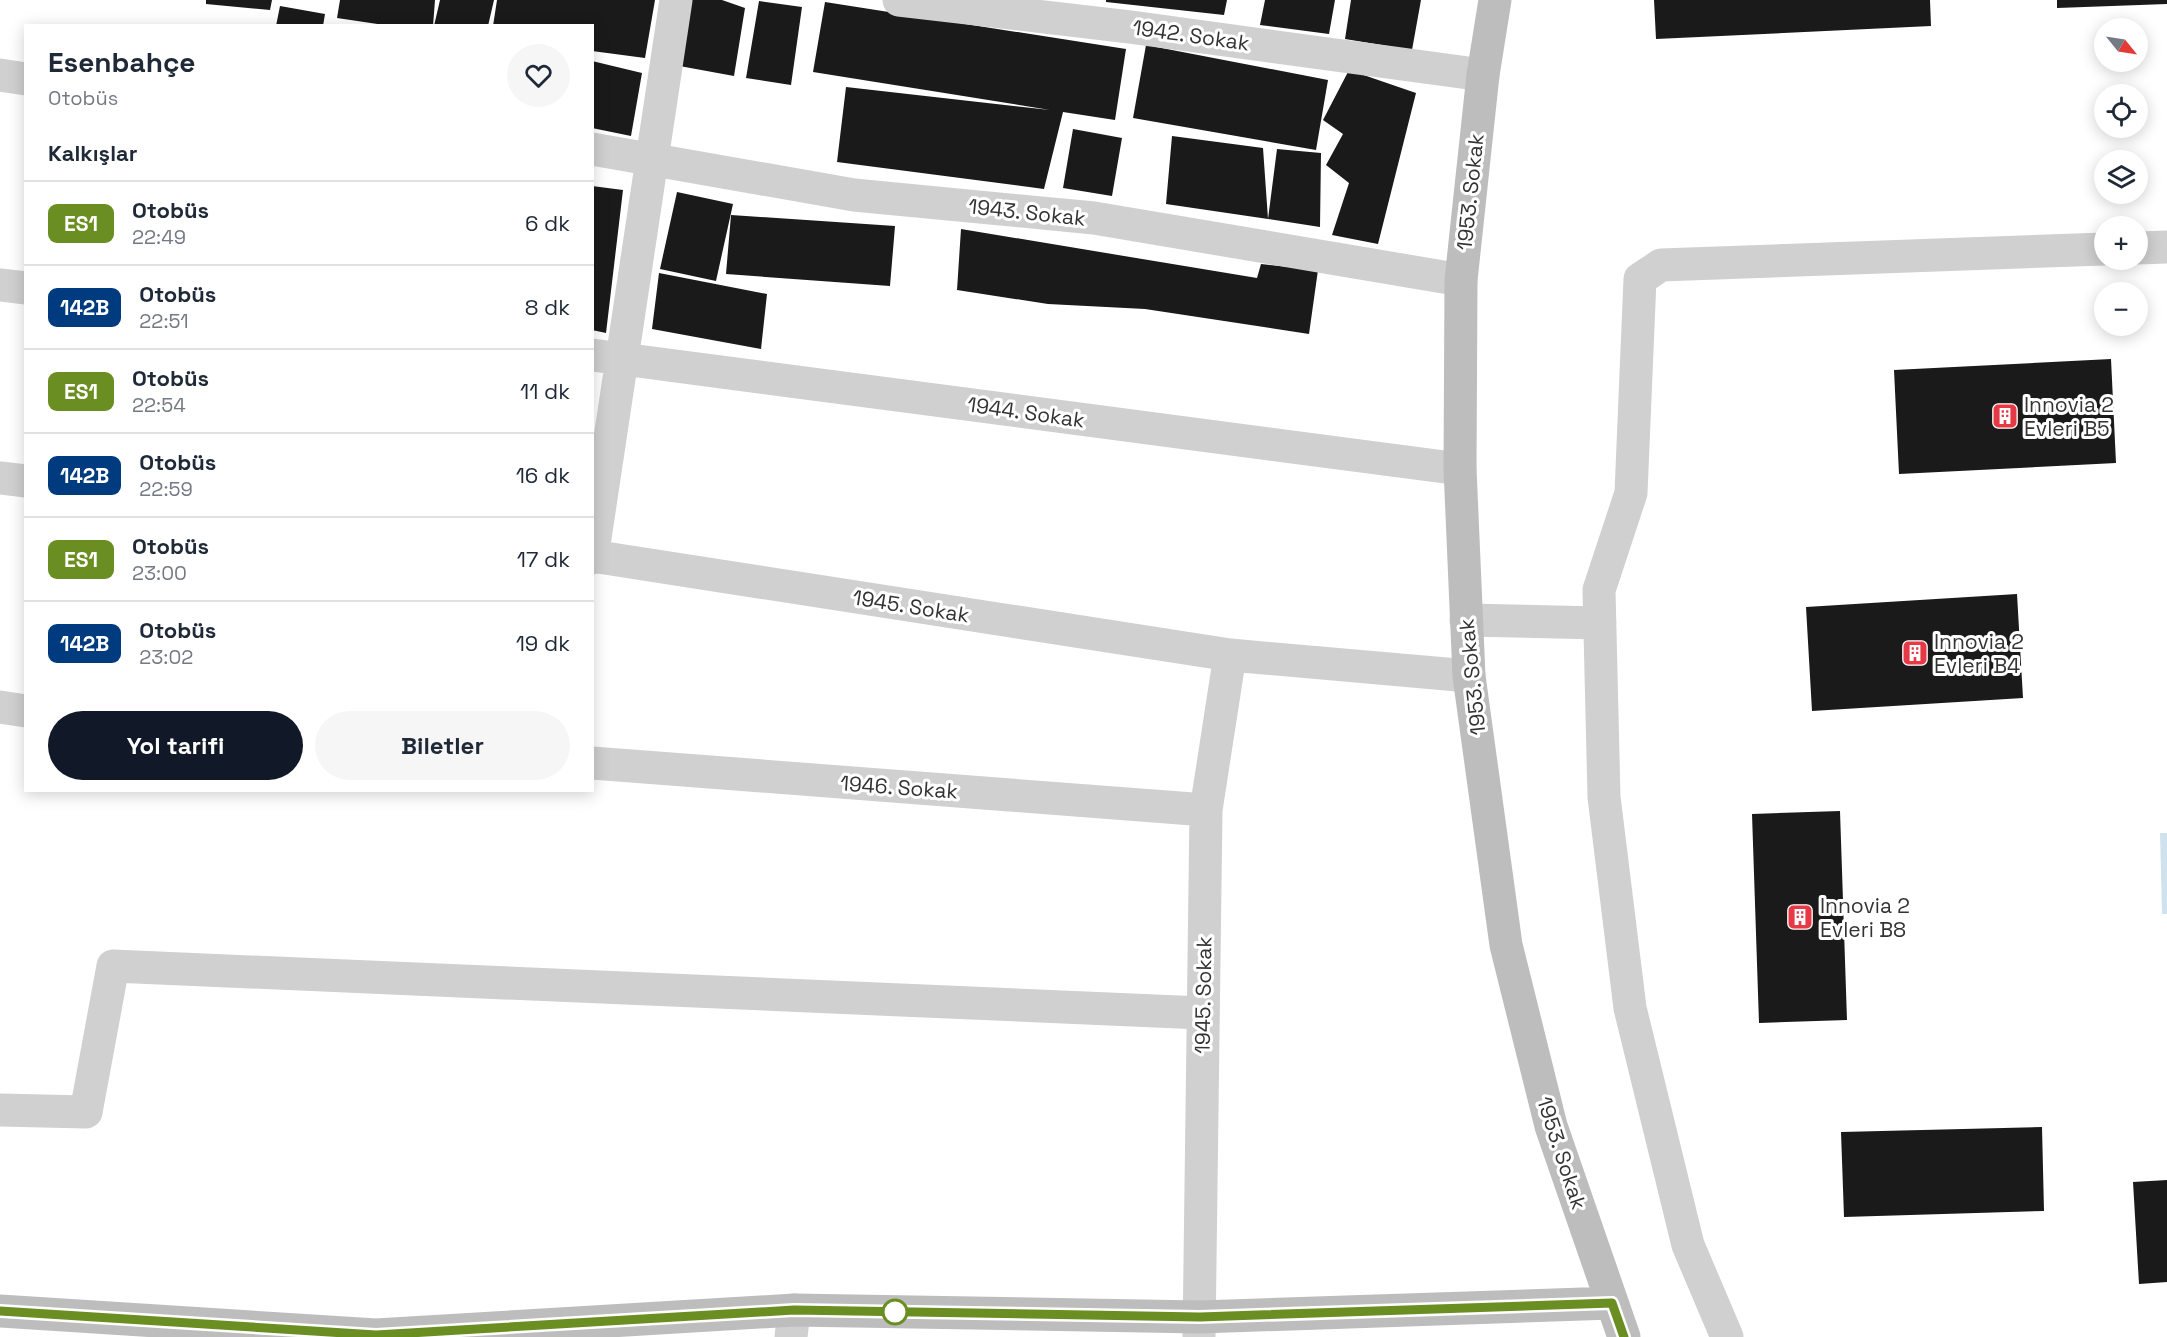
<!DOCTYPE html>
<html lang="tr">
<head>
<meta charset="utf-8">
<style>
  :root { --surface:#fff; --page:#f6f6f7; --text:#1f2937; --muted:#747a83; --line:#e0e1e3; --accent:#111827 }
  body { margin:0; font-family:"Space Grotesk",sans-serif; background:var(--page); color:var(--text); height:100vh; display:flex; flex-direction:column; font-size:22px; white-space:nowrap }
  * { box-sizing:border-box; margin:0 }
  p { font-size:20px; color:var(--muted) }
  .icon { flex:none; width:33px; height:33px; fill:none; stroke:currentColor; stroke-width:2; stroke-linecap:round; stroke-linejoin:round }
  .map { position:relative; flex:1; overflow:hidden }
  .sheet { position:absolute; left:24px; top:24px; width:570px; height:768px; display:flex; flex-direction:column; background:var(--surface); border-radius:0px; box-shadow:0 3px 15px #0003 }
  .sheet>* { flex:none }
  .badge { padding:0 12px; border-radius:9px; font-size:21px; line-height:39px }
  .needle { width:39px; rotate:120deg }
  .tools { position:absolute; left:2094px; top:18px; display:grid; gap:12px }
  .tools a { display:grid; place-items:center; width:54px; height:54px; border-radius:50%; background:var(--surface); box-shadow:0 3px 15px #0003; font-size:30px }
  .map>.badge { position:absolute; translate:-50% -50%; box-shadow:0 0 0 3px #fff }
  h2 { padding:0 24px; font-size:22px; line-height:54px }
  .round { display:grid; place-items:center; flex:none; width:63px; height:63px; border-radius:32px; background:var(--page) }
  .overview { display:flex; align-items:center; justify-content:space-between; height:102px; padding:0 24px }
  h1 { font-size:28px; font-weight:600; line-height:45px }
  .primary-button { display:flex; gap:12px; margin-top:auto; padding:12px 24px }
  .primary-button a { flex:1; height:69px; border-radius:36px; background:var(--accent); color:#fff; font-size:24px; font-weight:600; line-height:69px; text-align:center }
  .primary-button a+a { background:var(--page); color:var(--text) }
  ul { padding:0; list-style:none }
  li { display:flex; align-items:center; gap:18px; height:84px; padding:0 24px; border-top:2px solid var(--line) }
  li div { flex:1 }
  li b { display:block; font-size:22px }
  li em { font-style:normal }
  li .badge { min-width:66px; font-weight:700; text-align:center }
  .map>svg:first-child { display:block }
</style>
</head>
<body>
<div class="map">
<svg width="2167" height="1337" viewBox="0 0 2167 1337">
  <rect width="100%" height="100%" fill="#fff"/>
  <path fill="#cfe2ee" d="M2160,833H2167V914H2162Z"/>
  <path fill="#1a1a1a" d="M206,0H272L270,10L206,4Z
    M340,0H435L433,26H391L337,18Z
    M440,0H494L488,26H434Z
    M497,0H655L645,58L592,51V26H493Z
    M687,0H722L745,8L734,76L674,65Z
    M1106,0H1227L1224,15L1106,2Z
    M1265,0H1335L1329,34L1260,25Z
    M1351,0H1421L1412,50L1345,39Z
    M1654,0H1930L1931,26L1656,39Z
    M2057,0H2167V4L2057,8Z
    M759,1L802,7L791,85L746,78Z
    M825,2L1126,49L1115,120L1063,112L1044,189L837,162L846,87L1050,110L813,72Z
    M280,6L325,14L323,26H276Z
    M1146,45L1328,80L1316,150L1133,118Z
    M592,61L642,73L631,136L592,128Z
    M1349,70L1416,93L1378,244L1332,235L1349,183L1326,165L1343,134L1323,120Z
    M1073,129L1122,138L1112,196L1063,188Z
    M1172,136L1263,148L1268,219L1166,204Z
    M1277,149L1321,153L1320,227L1268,219Z
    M592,186L623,190L606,333L592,330Z
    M677,192L733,204L716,281L660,269Z
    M731,215L895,226L890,286L726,274Z
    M961,229L1257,278L1261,264L1318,270L1309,334L1145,309L1048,304L957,290Z
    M659,273L767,294L761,349L652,329Z
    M2111,359L2116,463L1899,474L1894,370Z
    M2017,594L2023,698L1812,711L1806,607Z
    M1840,811L1847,1020L1759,1023L1752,814Z
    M2042,1127L2044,1211L1844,1217L1841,1132Z
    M2167,1180V1282L2139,1284L2133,1182Z"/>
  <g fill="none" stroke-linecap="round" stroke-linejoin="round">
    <path stroke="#d0d0d0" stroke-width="33" d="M899,0L1130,27L1483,75
      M0,75L26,79
      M592,149L854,195L1094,218L1461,280
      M2138,248L2167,247
      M0,285L26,288
      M592,355L1460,469
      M0,478L26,481
      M592,556L1230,655L1469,676
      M592,558L676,0
      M1466,620L1600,623
      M0,707L26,711
      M592,763L1206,810
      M0,1110L86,1112L113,966L1202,1013
      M791,1337L794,1310
      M1199,1337L1206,810L1230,655
      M1727,1337L1688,1245L1630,1008L1604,797L1599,590L1631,493L1640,279L1661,265L2104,249"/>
    <path stroke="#bdbdbd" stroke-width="33" d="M1495,0L1483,75L1461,280L1460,469L1469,676L1506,945L1551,1126L1624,1337
      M0,1311L376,1335L794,1310L1200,1317L1612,1303"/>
  </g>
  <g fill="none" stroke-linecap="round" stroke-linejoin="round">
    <g stroke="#fff" stroke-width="14">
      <path id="line" d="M0,1311L376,1335L794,1310L1200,1317L1612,1303L1624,1337"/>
    </g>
    <use href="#line" stroke="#6b8e23" stroke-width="9"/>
  </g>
  <defs>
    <g id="building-square" transform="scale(1.35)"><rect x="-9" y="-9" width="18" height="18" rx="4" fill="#e63946" stroke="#fff"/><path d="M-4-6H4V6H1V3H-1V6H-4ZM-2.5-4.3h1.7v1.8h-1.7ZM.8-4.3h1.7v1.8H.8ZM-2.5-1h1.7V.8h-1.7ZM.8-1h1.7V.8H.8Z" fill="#fff"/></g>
  </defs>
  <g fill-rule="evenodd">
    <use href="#building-square" x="2005" y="416"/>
    <use href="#building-square" x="1915" y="653"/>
    <use href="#building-square" x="1800" y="917"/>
  </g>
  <circle fill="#fff" stroke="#6b8e23" stroke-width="3" cx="895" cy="1312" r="12"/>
  <g text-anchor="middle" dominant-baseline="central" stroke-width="6" stroke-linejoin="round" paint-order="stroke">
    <g font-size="21" fill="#333" stroke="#fff">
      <text transform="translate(1191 35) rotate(8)">1942. Sokak</text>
      <text transform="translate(1470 192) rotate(-84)">1953. Sokak</text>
      <text transform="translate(1027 212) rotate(6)">1943. Sokak</text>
      <text transform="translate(1026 412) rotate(8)">1944. Sokak</text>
      <text transform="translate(911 606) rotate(9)">1945. Sokak</text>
      <text transform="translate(1472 677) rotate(-96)">1953. Sokak</text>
      <text transform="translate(899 787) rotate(4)">1946. Sokak</text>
      <text transform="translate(1203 995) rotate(-89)">1945. Sokak</text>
      <text transform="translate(1562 1153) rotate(72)">1953. Sokak</text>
    </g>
    <g font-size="21" fill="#333" stroke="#fff" text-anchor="start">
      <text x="2024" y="404">Innovia 2<tspan x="2024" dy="24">Evleri B5</tspan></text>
      <text x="1934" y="641">Innovia 2<tspan x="1934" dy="24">Evleri B4</tspan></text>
      <text x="1820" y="905">Innovia 2<tspan x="1820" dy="24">Evleri B8</tspan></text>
    </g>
  </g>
</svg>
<div class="tools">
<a><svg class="needle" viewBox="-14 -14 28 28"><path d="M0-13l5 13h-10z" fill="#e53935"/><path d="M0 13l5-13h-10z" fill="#747a83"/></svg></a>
<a><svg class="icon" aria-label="locate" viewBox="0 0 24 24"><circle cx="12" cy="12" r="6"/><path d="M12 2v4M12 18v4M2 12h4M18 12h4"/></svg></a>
<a><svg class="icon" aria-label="layers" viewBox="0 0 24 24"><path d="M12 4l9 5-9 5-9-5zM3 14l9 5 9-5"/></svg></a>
<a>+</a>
<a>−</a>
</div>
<section class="sheet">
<div class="overview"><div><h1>Esenbahçe</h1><p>Otobüs</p></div><a class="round"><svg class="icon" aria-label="heart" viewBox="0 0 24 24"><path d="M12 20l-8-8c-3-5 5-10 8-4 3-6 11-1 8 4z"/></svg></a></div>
<h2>Kalkışlar</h2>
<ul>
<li><span class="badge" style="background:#6b8e23;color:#fff">ES1</span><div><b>Otobüs</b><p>22:49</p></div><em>6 dk</em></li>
<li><span class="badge" style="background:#003b80;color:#fff">142B</span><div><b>Otobüs</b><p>22:51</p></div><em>8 dk</em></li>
<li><span class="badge" style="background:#6b8e23;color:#fff">ES1</span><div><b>Otobüs</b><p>22:54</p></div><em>11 dk</em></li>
<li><span class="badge" style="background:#003b80;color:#fff">142B</span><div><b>Otobüs</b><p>22:59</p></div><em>16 dk</em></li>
<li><span class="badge" style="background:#6b8e23;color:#fff">ES1</span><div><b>Otobüs</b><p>23:00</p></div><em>17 dk</em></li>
<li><span class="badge" style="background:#003b80;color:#fff">142B</span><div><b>Otobüs</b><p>23:02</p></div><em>19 dk</em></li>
</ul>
<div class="primary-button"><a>Yol tarifi</a><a>Biletler</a></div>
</section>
</div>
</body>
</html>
